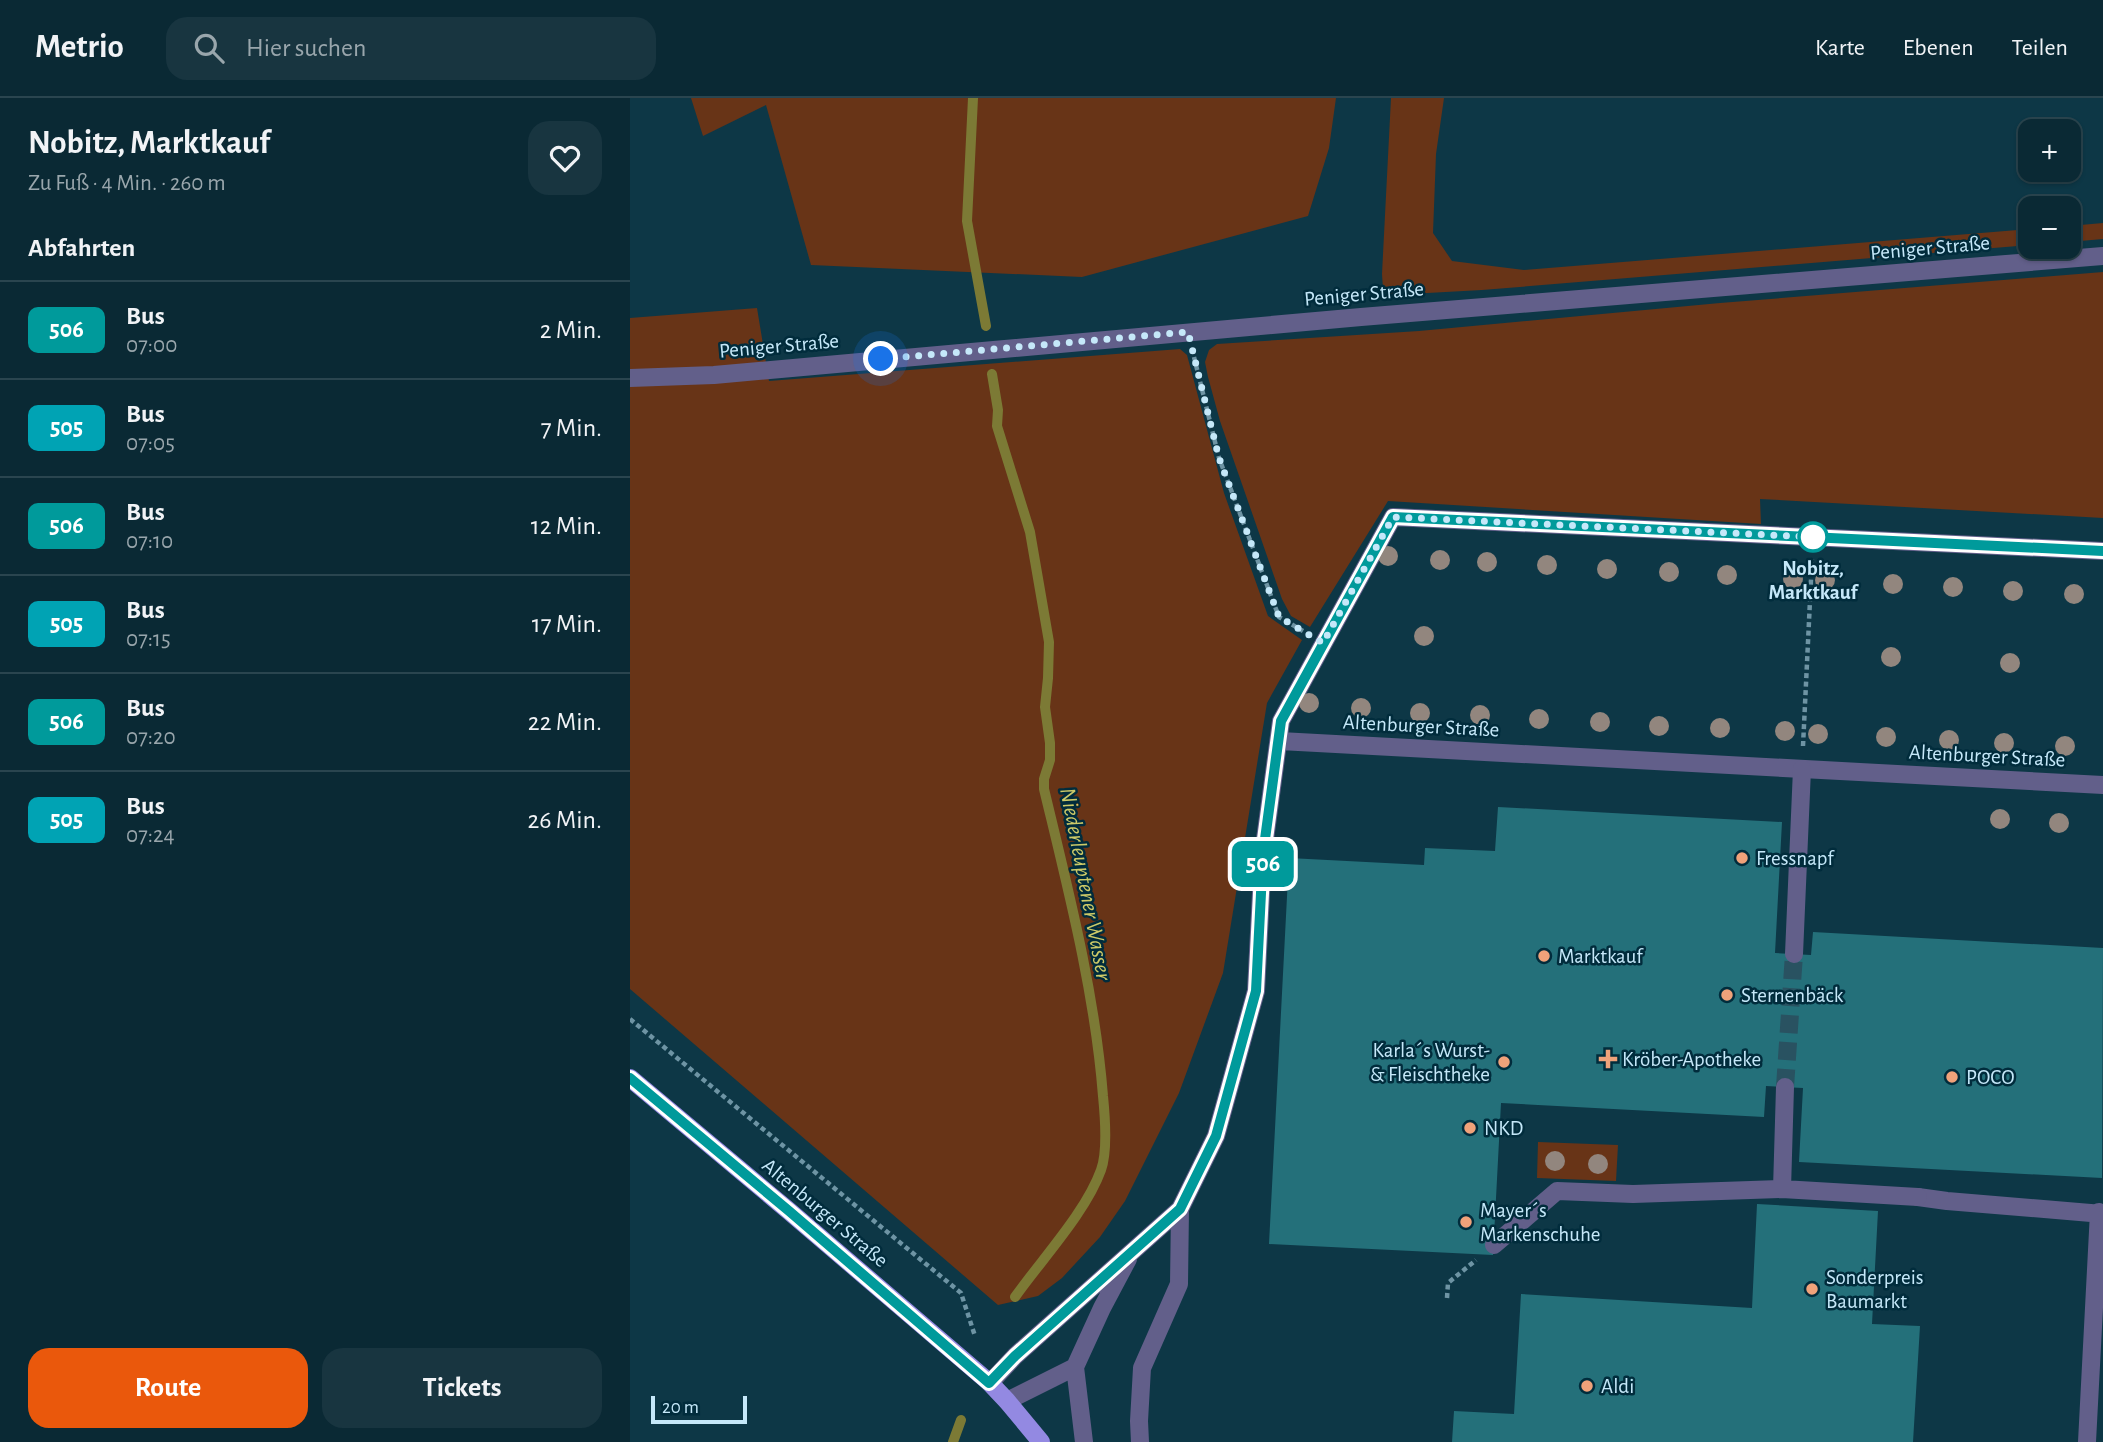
<!DOCTYPE html>
<html lang="de">
<head>
<meta charset="utf-8">
<style>
  :root { --surface:#0a2934; --page:#183540; --text:#f1f3f6; --muted:#99a6ac; --line:#2a454f; --accent:#ea580c }
  body { margin:0; font-family:"Alegreya Sans",sans-serif; background:var(--page); color:var(--text); height:100vh; display:flex; flex-direction:column; font-size:26px; white-space:nowrap }
  * { box-sizing:border-box; margin:0 }
  p { font-size:23px; color:var(--muted) }
  .icon { flex:none; width:38px; height:38px; fill:none; stroke:currentColor; stroke-width:2; stroke-linecap:round; stroke-linejoin:round }
  .map { position:relative; flex:1; overflow:hidden }
  .details { display:flex; flex-direction:column; background:var(--surface); width:630px }
  .details>* { flex:none }
  .badge { padding:0 14px; border-radius:10px; font-size:24px; line-height:46px }
  .fabs { position:absolute; left:1388px; top:21px; display:grid; gap:14px }
  .fabs a { display:grid; place-items:center; width:63px; height:63px; border-radius:14px; background:var(--surface); box-shadow:0 2px 5px #0004,0 0 0 2px var(--line); font-size:35px }
  .scale { position:absolute; left:21px; bottom:18px; width:96px; box-sizing:border-box; padding-left:7px; border:4px solid #c5e8f9; border-top:0; font-size:19px; line-height:24px; white-space:nowrap; color:#c5e8f9; -webkit-text-stroke:5px #012c3c; paint-order:stroke }
  .you { position:absolute; width:35px; height:35px; margin:-18px; border:5px solid #fff; border-radius:50%; background:#1a73e8; box-shadow:0 0 0 10px #1a73e833 }
  .map>.badge { position:absolute; translate:-50% -50%; box-shadow:0 0 0 4px #fff }
  h2 { padding:0 28px; font-size:26px; line-height:63px }
  .round { display:grid; place-items:center; flex:none; width:74px; height:74px; border-radius:21px; background:var(--page) }
  .overview { display:flex; align-items:center; justify-content:space-between; height:119px; padding:0 28px }
  h1 { font-size:33px; font-weight:700; line-height:52px }
  .primary-button { display:flex; gap:14px; margin-top:auto; padding:14px 28px }
  .primary-button a { flex:1; height:80px; border-radius:21px; background:var(--accent); color:#fff; font-size:28px; font-weight:700; line-height:80px; text-align:center }
  .primary-button a+a { background:var(--page); color:var(--text) }
  ul { padding:0; list-style:none }
  li { display:flex; align-items:center; gap:21px; height:98px; padding:0 28px; border-top:2px solid var(--line) }
  li div { flex:1 }
  li b { display:block; font-size:26px }
  li em { font-style:normal }
  li .badge { min-width:77px; font-weight:700; text-align:center }
  header { display:flex; align-items:center; gap:42px; box-sizing:border-box; height:98px; padding:0 35px; background:var(--surface); border-bottom:2px solid var(--line) }
  header strong { font-size:33px }
  nav { display:flex; gap:38px; margin-inline-start:auto; font-size:24px }
  .search { width:490px; height:63px; background:var(--page); display:flex; align-items:center; gap:18px; box-sizing:border-box; padding:0 24px; border-radius:21px; color:var(--muted); font-size:26px }
  main { display:flex; flex:1; min-height:0 }
  .map>svg:first-child { display:block }
</style>
</head>
<body>
<header>
<strong>Metrio</strong>
<div class="search"><svg class="icon" aria-label="search" viewBox="0 0 24 24"><circle cx="10" cy="10" r="6"/><path d="M15 15l6 6"/></svg>Hier suchen</div>
<nav><a>Karte</a><a>Ebenen</a><a>Teilen</a></nav>
</header>
<main>
<section class="details">
<div class="overview"><div><h1>Nobitz, Marktkauf</h1><p>Zu Fuß · 4 Min. · 260 m</p></div><a class="round"><svg class="icon" aria-label="heart" viewBox="0 0 24 24"><path d="M12 20l-8-8c-3-5 5-10 8-4 3-6 11-1 8 4z"/></svg></a></div>
<h2>Abfahrten</h2>
<ul>
<li><span class="badge" style="background:#009a9b;color:#fff">506</span><div><b>Bus</b><p>07:00</p></div><em>2 Min.</em></li>
<li><span class="badge" style="background:#00a3b4;color:#fff">505</span><div><b>Bus</b><p>07:05</p></div><em>7 Min.</em></li>
<li><span class="badge" style="background:#009a9b;color:#fff">506</span><div><b>Bus</b><p>07:10</p></div><em>12 Min.</em></li>
<li><span class="badge" style="background:#00a3b4;color:#fff">505</span><div><b>Bus</b><p>07:15</p></div><em>17 Min.</em></li>
<li><span class="badge" style="background:#009a9b;color:#fff">506</span><div><b>Bus</b><p>07:20</p></div><em>22 Min.</em></li>
<li><span class="badge" style="background:#00a3b4;color:#fff">505</span><div><b>Bus</b><p>07:24</p></div><em>26 Min.</em></li>
</ul>
<div class="primary-button"><a>Route</a><a>Tickets</a></div>
</section>
<div class="map">
<svg width="1473" height="1344" viewBox="0 0 1473 1344">
  <rect width="100%" height="100%" fill="#0d3746"/>
  <path fill="#683417" d="M61,0H706L699,50L678,118L452,179L181,167L136,7L73,38Z
    M761,0H814L806,56L803,135L822,163L894,172L1400,131V147L852,192L761,197L753,191L752,176Z
    M1473,125V141L1439,144V128Z
    M1473,174V420L1130,401L1131,426L758,403L680,529L661,518L652,501L590,323L578,279L575,264L579,252L587,246L789,233L1090,205Z
    M127,210L139,283L550,251L557,257L594,395L638,518L672,542L637,605L593,875L549,995L495,1103L470,1139L432,1180L408,1198L368,1207L0,891V220Z
    M908,1044L988,1047L986,1083L907,1080Z"/>
  <g fill="none" stroke-linecap="round" stroke-linejoin="round">
    <path stroke="#7c7a35" stroke-width="10" d="M343,0L337,123L356,228
      M362,276L368,312L367,328L400,434L419,544L418,580L415,609L420,645V662L414,681V691C438,791 465,895 473,998C475,1018 478,1053 471,1072C456,1114 412,1161 385,1199
      M323,1344L331,1322"/>
  </g>
  <path fill="#24707a" d="M868,709L1152,724L1145,855L1181,857L1183,834L1473,850L1472,1080L1169,1064L1173,990L1136,988L1134,1019L871,1005L863,1157L639,1146L659,760L794,767L795,750L865,753Z
    M1127,1106L1248,1113L1242,1226L1290,1228L1283,1344H822L824,1313L884,1316L891,1196L1122,1210Z"/>
  <g fill="none" stroke-linecap="round" stroke-linejoin="round">
    <path stroke="#295261" stroke-width="18" stroke-dasharray="18 9" stroke-linecap="butt" d="M1155,989L1164,856"/>
    <path stroke="#6e94a4" stroke-width="4.5" stroke-dasharray="5 3.5" stroke-linecap="butt" d="M564,259L589,360L649,519L673,533
      M1173,648L1182,461
      M0,921L331,1195L345,1238
      M817,1200L818,1185L846,1162"/>
    <path stroke="#625f8a" stroke-width="18" d="M650,643L1473,687
      M1288,1099L1317,1103L1473,1116
      M445,1269L454,1344
      M360,1285L385,1258L550,1111L586,1038L626,893L633,756L651,623L763,419L1473,453
      M377,1303L445,1269L472,1210L498,1161
      M510,1344L509,1323L512,1270L549,1186L550,1111
      M1457,1344L1469,1114"/>
    <path stroke="#625f8a" stroke-width="18" d="M1164,856L1172,671
      M1152,1091L1155,989
      M864,1147L927,1093L1003,1096L1152,1091L1288,1099"/>
    <path stroke="#625f8a" stroke-width="18" d="M0,280L84,277L731,219L1473,158"/>
    <path stroke="#9389e2" stroke-width="18" d="M0,980L159,1113L360,1285L377,1303L411,1344"/>
  </g>
  <g fill="#92867e">
    <circle cx="758" cy="458" r="10"/>
    <circle cx="810" cy="462" r="10"/>
    <circle cx="857" cy="464" r="10"/>
    <circle cx="917" cy="467" r="10"/>
    <circle cx="977" cy="471" r="10"/>
    <circle cx="1039" cy="474" r="10"/>
    <circle cx="1097" cy="477" r="10"/>
    <circle cx="1163" cy="481" r="10"/>
    <circle cx="1195" cy="482" r="10"/>
    <circle cx="1263" cy="486" r="10"/>
    <circle cx="1323" cy="489" r="10"/>
    <circle cx="1383" cy="493" r="10"/>
    <circle cx="1444" cy="496" r="10"/>
    <circle cx="794" cy="538" r="10"/>
    <circle cx="1261" cy="559" r="10"/>
    <circle cx="1380" cy="565" r="10"/>
    <circle cx="679" cy="605" r="10"/>
    <circle cx="731" cy="610" r="10"/>
    <circle cx="790" cy="615" r="10"/>
    <circle cx="850" cy="617" r="10"/>
    <circle cx="909" cy="621" r="10"/>
    <circle cx="970" cy="624" r="10"/>
    <circle cx="1029" cy="628" r="10"/>
    <circle cx="1090" cy="630" r="10"/>
    <circle cx="1155" cy="633" r="10"/>
    <circle cx="1188" cy="636" r="10"/>
    <circle cx="1256" cy="639" r="10"/>
    <circle cx="1319" cy="642" r="10"/>
    <circle cx="1374" cy="645" r="10"/>
    <circle cx="1435" cy="648" r="10"/>
    <circle cx="1370" cy="721" r="10"/>
    <circle cx="1429" cy="725" r="10"/>
    <circle cx="925" cy="1063" r="10"/>
    <circle cx="968" cy="1066" r="10"/>
  </g>
  <g fill="none" stroke-linecap="round" stroke-linejoin="round">
    <g stroke="#fff" stroke-width="16">
      <path id="line" d="M0,980L159,1113L359,1285L385,1258L550,1111L586,1038L626,893L633,756L651,623L763,419L1473,453"/>
    </g>
    <use href="#line" stroke="#009a9b" stroke-width="10"/>
    <path stroke="#c5e8f9" stroke-width="7" stroke-dasharray="0 12.6" d="M251,261L558,234L589,360L649,519L693,545L763,419L1183,439"/>
  </g>
  <circle fill="#fff" stroke="#009a9b" stroke-width="3.5" cx="1183" cy="439" r="14"/>
  <g fill="#f0a27a" stroke="#012c3c" stroke-width="2.5">
    <circle cx="1112" cy="760" r="7"/>
    <circle cx="914" cy="858" r="7"/>
    <circle cx="1097" cy="897" r="7"/>
    <path d="M974.5 950.5h7v7h7v7h-7v7h-7v-7h-7v-7h7z"/>
    <circle cx="874" cy="964" r="7"/>
    <circle cx="1322" cy="979" r="7"/>
    <circle cx="840" cy="1030" r="7"/>
    <circle cx="836" cy="1124" r="7"/>
    <circle cx="1182" cy="1191" r="7"/>
    <circle cx="957" cy="1288" r="7"/>
  </g>
  <g text-anchor="middle" dominant-baseline="central" stroke-width="5" stroke-linejoin="round" paint-order="stroke">
    <g font-size="21" fill="#c5e8f9" stroke="#012c3c">
      <text transform="translate(1300 150) rotate(-5)">Peniger Straße</text>
      <text transform="translate(734 196) rotate(-5)">Peniger Straße</text>
      <text transform="translate(149 248) rotate(-5)">Peniger Straße</text>
      <text transform="translate(791 628) rotate(3)">Altenburger Straße</text>
      <text transform="translate(1357 658) rotate(3)">Altenburger Straße</text>
      <text transform="translate(195 1115) rotate(40)">Altenburger Straße</text>
    </g>
    <g font-size="21" font-weight="bold" fill="#c5e8f9" stroke="#012c3c">
      <text x="1183" y="470">Nobitz,<tspan x="1183" dy="24">Marktkauf</tspan></text>
    </g>
    <g font-size="21" fill="#c5e8f9" stroke="#012c3c" text-anchor="start">
      <text x="1126" y="760">Fressnapf</text>
      <text x="928" y="858">Marktkauf</text>
      <text x="1111" y="897">Sternenbäck</text>
      <text x="860" y="952" text-anchor="end">Karla´s Wurst-<tspan x="860" dy="24">&amp; Fleischtheke</tspan></text>
      <text x="992" y="961">Kröber-Apotheke</text>
      <text x="1336" y="979">POCO</text>
      <text x="854" y="1030">NKD</text>
      <text x="850" y="1112">Mayer´s<tspan x="850" dy="24">Markenschuhe</tspan></text>
      <text x="1196" y="1179">Sonderpreis<tspan x="1196" dy="24">Baumarkt</tspan></text>
      <text x="971" y="1288">Aldi</text>
    </g>
    <g font-size="23" font-style="italic" fill="#cdca68" stroke="#012c3c">
      <text transform="translate(455 786) rotate(79)">Niederleuptener Wasser</text>
    </g>
  </g>
</svg>
<div class="fabs">
<a>+</a>
<a>−</a>
</div>
<div class="scale">20 m</div>
<div class="you" style="left:251px;top:261px"></div>
<b class="badge" style="left:633px;top:766px;background:#009a9b;color:#fff">506</b>
</div>
</main>
</body>
</html>
